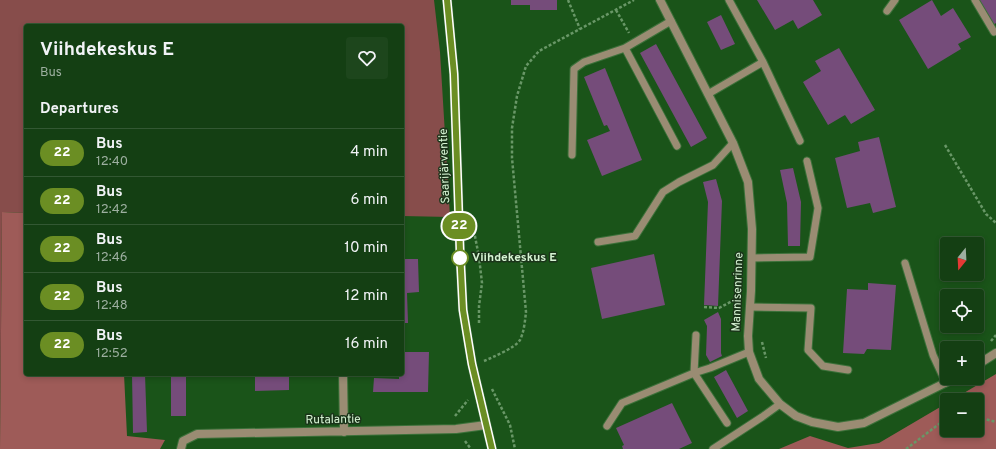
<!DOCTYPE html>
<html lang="en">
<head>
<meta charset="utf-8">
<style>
  :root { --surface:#143f13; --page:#1d461c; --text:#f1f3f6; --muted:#9dafa0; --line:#335833 }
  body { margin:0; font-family:Overpass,sans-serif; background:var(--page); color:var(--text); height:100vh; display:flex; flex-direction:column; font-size:15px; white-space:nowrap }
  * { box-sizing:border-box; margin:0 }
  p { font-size:13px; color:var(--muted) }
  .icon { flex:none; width:22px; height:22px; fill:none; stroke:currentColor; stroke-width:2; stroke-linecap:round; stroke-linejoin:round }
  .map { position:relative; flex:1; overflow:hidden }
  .sheet { position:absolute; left:24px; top:24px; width:380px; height:352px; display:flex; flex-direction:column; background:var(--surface); border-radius:4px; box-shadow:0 2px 6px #0003,0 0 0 1px var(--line) }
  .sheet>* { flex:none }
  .badge { padding:0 8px; border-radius:13px; font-size:14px; line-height:26px }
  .needle { width:26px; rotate:198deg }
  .fabs { position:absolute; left:940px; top:237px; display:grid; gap:8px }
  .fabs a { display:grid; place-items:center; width:44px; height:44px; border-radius:4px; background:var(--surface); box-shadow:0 2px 6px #0003,0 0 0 1px var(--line); font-size:20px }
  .map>.badge { position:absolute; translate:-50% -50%; box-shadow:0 0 0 2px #fff }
  h2 { padding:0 16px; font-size:15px; line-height:36px }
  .round { display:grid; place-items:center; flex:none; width:42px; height:42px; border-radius:4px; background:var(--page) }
  .overview { display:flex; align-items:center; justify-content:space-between; height:68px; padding:0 16px }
  h1 { font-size:19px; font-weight:700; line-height:30px }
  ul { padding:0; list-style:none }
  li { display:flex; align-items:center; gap:12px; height:48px; padding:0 16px; border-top:1px solid var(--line) }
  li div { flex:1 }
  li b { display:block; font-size:15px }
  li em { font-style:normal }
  li .badge { min-width:44px; font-weight:700; text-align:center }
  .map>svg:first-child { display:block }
</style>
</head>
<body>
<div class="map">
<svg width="996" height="449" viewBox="0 0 996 449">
  <rect width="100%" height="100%" fill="#1a5419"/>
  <path fill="#874d4b" d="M0,0H434L440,52L450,217L402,216V26H26V213L2,212L0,449Z"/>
  <path fill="#9e5b58" d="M2,212L26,213V374H124L127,436L165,440L160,449H0Z
    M996,374V449H779L810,436L848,448L879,443L947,403V430H977V400H952Z"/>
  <path fill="#754c7a" d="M511,0H557V10H530V5H511Z
    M757,0H813L822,15L798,29L793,20L775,30Z
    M932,0L941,16L953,8L971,37L958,44L961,49L928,69L899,20Z
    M979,0H996V23L993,25Z
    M721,15L735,44L721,50L707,22Z
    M656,44L707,138L691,147L640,53Z
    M839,48L875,110L851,124L845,115L828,125L803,82L821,71L815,61Z
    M605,68L642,160L602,176L587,140L610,131L607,125L604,126L584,77Z
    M879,137L896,207L873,213L870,203L847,208L835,158L860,151L858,142Z
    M793,168L801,202L800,246H788L787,203L780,170Z
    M716,179L722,201L718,306L704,305L708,202L703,182Z
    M654,254L665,305L602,319L591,268Z
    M402,259H418L419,292L407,293L408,323H402Z
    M868,283L896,285L891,350L867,349L864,354L843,353L847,289L868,290Z
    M718,312L721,319V353L722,356L710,362L706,355L707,326L704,320Z
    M402,352H429L428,392H373L374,378L399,379V374H402Z
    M726,370L748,411L737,418L714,377Z
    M132,374H145L147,432L133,433Z
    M171,374H186V416H171Z
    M255,374H289V390L255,391Z
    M672,403L692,443L679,449H623L622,446L624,445L616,428Z"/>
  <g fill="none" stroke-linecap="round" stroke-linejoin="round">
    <g stroke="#3c713a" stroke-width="9">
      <path id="lane" d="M975,0L994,32
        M887,11L895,0
        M671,21L625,48L677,146
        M763,62L800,141
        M708,94L763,62L729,0
        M572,155L574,69L584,62L625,48
        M598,242L635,236L663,192L679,182L713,165L733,143
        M752,258L810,257L818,208L807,161
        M905,263L933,355L946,383
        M750,307L811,308L808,350L823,366L848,370
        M727,423L694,373L710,368L749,352
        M607,426L622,403L694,373L696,335
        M713,449L762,417L780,404"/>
    </g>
    <g stroke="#3c713a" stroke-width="10">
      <path id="street" d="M660,0L733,143L748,182L752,229L751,291L748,336L749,352L759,379L780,404L796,416L812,422L838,427L864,423L955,378
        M977,365L996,353
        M343,374L344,432
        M181,449L183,441L197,434L456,429L486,425"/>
    </g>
    <g stroke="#3c713a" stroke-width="10">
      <path id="secondary" d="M447,0L454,74L460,251L463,310L472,364L492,449"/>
    </g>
    <path stroke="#699767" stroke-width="2.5" stroke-dasharray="3 2" stroke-linecap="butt" d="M568,0L580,29
      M616,10L629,33
      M945,145L986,214L996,223
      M473,226L479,257L482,283L479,306V324
      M479,257L521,255
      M704,307L719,308L738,298
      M991,341L996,335
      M762,342L766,358
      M484,361C493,357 515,348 520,340C524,332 525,321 526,312L512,158V128L517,96L526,66L539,51L634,0
      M492,389L510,425L515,449
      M455,416L468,400
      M977,417L996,422
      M465,441L471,449
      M906,449L947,418"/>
    <use href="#lane" stroke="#9a8c73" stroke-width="7"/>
    <use href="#street" stroke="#9a8c73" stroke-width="8"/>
    <use href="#secondary" stroke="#c8b38a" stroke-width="8"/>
  </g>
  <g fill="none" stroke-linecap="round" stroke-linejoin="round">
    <g stroke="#fff" stroke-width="9">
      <path id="line" d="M447,0L454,74L460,251L463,310L472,364L492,449"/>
    </g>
    <use href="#line" stroke="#6b8e23" stroke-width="6"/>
  </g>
  <circle fill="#fff" stroke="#6b8e23" stroke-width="2" cx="460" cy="258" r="8"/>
  <g text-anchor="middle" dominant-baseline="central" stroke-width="3" stroke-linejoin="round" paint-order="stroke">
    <g font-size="12" fill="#d6f4d3" stroke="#1b341a">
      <text transform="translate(445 166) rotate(-92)">Saarijärventie</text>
      <text transform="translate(738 292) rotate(-88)">Mannisenrinne</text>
      <text transform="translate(333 420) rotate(-1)">Rutalantie</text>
    </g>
    <g font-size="12" font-weight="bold" fill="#d6f4d3" stroke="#1b341a" text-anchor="start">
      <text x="472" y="258">Viihdekeskus E</text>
    </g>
  </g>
</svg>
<div class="fabs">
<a><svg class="needle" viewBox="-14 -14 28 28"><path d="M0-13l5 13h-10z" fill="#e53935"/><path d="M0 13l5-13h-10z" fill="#9dafa0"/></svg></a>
<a><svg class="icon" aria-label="locate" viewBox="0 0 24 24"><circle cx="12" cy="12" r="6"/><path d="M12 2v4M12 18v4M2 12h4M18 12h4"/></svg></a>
<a>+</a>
<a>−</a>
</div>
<b class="badge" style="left:459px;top:226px;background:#6b8e23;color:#fff">22</b>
<section class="sheet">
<div class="overview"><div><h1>Viihdekeskus E</h1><p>Bus</p></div><a class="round"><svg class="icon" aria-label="heart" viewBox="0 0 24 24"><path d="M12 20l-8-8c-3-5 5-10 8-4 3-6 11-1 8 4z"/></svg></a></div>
<h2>Departures</h2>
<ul>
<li><span class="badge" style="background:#6b8e23;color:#fff">22</span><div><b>Bus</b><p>12:40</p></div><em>4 min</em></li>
<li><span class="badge" style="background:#6b8e23;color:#fff">22</span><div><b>Bus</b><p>12:42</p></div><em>6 min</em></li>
<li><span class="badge" style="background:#6b8e23;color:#fff">22</span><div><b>Bus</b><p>12:46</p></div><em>10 min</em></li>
<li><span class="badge" style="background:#6b8e23;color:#fff">22</span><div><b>Bus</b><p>12:48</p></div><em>12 min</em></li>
<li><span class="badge" style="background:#6b8e23;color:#fff">22</span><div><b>Bus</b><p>12:52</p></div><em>16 min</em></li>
</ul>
</section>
</div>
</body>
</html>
